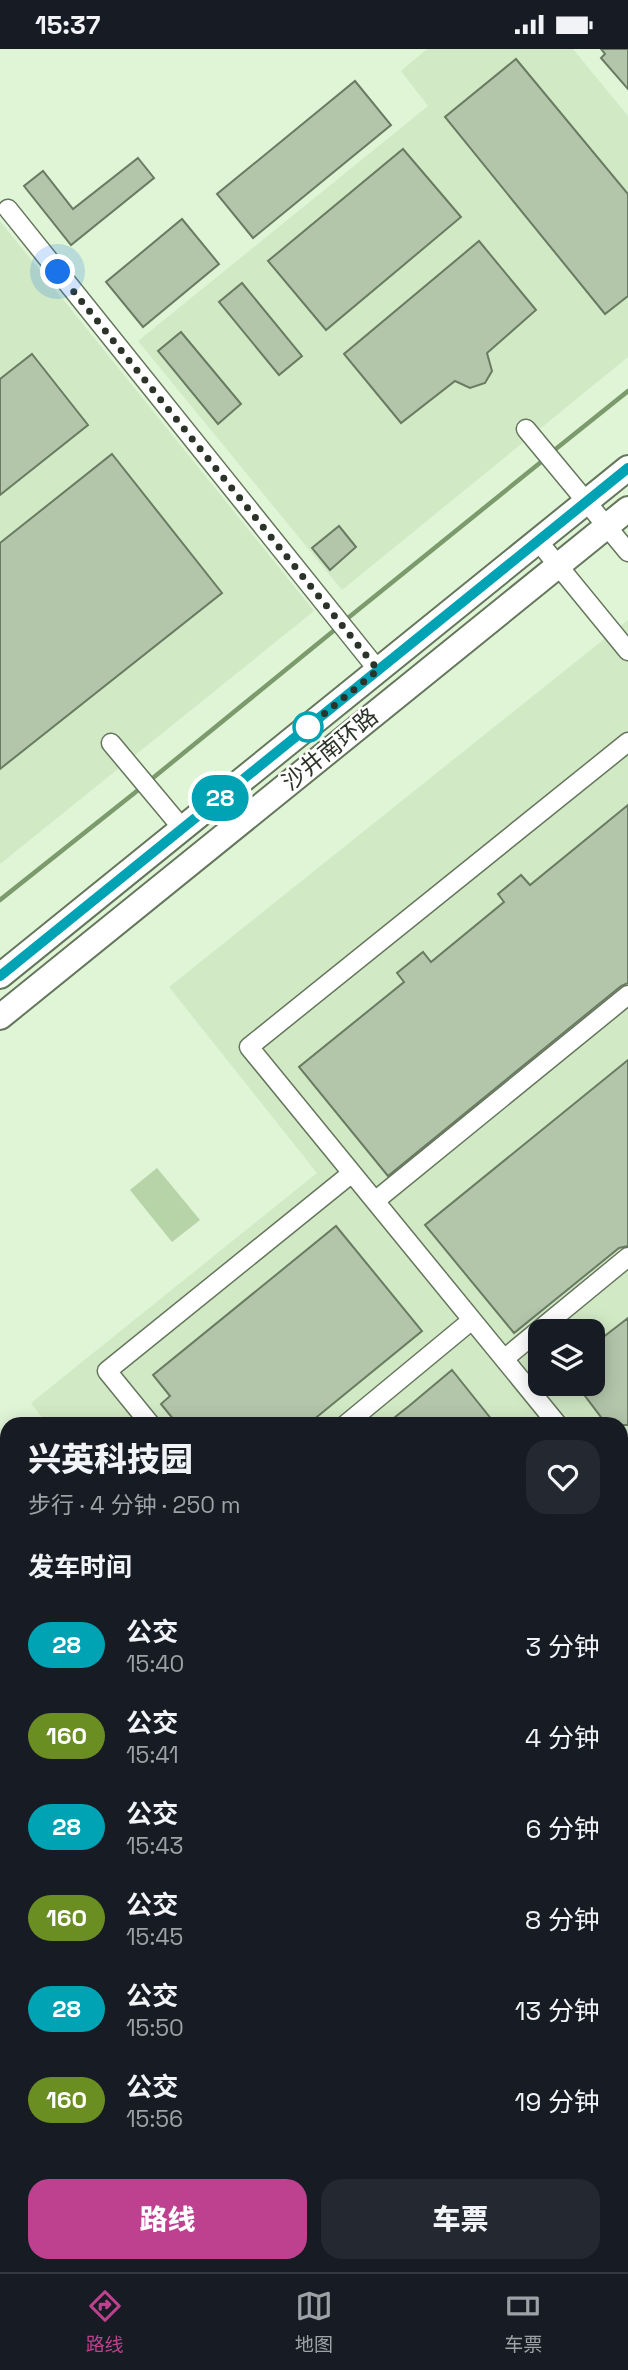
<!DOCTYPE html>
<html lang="zh">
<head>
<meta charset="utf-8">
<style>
  :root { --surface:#171b24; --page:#242831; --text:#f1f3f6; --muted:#9ea1a6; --line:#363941; --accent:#be418f }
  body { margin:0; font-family:"Space Grotesk","Noto Sans SC",sans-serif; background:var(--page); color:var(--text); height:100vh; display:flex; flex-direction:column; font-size:26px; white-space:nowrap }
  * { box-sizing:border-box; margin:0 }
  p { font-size:23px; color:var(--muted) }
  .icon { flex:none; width:38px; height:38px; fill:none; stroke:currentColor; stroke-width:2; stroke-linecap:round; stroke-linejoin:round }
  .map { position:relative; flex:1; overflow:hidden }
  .details { position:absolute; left:0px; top:1368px; width:628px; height:856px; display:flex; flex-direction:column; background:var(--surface); border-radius:21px 21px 0 0; box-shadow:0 4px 18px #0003 }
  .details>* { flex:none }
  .badge { padding:0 14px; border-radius:23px; font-size:24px; line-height:46px }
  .buttons { position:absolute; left:528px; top:1270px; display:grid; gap:14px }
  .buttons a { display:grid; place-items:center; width:77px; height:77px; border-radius:14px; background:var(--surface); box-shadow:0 4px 18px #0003; font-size:35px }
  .you { position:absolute; width:35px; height:35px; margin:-18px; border:5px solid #fff; border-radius:50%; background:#1a73e8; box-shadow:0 0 0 10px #1a73e833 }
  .map>.badge { position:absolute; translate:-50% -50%; box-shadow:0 0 0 4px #fff }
  h2 { padding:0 28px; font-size:26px; line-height:63px }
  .round { display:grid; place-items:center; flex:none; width:74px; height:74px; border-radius:21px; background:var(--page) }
  .head { display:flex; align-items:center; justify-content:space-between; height:119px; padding:0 28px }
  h1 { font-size:33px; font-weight:800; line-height:52px }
  .button { display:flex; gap:14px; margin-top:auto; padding:14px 28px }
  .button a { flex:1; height:80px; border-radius:21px; background:var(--accent); color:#fff; font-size:28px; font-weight:800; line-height:80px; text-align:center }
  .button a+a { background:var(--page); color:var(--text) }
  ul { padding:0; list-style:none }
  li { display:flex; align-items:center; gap:21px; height:91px; padding:0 28px }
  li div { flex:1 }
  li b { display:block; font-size:26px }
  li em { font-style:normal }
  li .badge { min-width:77px; font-weight:700; text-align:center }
  .status { display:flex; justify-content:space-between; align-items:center; height:49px; padding:0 35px; background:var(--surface); direction:ltr }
  .status svg { height:19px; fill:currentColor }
  .dock { display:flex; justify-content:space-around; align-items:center; height:98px; border-top:2px solid var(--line); background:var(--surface); font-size:19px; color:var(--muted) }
  .dock a { display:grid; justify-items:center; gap:4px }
  .dock .active { color:var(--accent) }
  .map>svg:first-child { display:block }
</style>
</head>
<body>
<div class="status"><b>15:37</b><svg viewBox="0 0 49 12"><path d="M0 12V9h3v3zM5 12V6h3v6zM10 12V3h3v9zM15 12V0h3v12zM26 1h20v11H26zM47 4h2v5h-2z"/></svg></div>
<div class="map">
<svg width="628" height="2223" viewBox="0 0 628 2223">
  <rect width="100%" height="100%" fill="#e0f4d6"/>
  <path fill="#d1e9c5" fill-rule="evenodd" d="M427,0H573L628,67V308L342,541L138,292L428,57L401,22Z
    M0,172L314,562L0,815Z
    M628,571V2151L621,2142V1376H48L31,1354L317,1124L169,938ZM541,1283H593V1335H541Z
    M0,1807L7,1816V2217H309L314,2223H0Z"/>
  <path fill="#b6d4a8" d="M157,1119L200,1171L172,1193L130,1141Z"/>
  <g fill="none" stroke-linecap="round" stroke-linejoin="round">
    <path stroke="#7c9b6d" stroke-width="4.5" d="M552,403L628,342
      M343,573L546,409
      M148,733L337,579
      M0,851L142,738"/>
  </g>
  <path fill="#b3c6aa" stroke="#697b61" stroke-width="2" d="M601,0H628V40L601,9L605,5Z
    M516,10L628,145V247L605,265L445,68Z
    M355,32L391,76L253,189L217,145Z
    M403,100L461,168L326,281L268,212Z
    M138,109L154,129L71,196L24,137L43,122L73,160Z
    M182,170L219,215L143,278L106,233Z
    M479,192L536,261L487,304L492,322L485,334L470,339L455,332L401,374L344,305Z
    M242,234L302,307L279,326L219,253Z
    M181,283L241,355L218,375L158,302Z
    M32,305L88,376L0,446V330Z
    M112,405L222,544L0,720V494Z
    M339,477L356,498L330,521L312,499Z
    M628,756V934L621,937L388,1127L299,1018L404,933L397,924L423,903L431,913L504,853L498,845L521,826L530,836Z
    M628,1011V1197L619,1199L514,1284L425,1176Z
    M336,1177L422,1282L307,1376H178L161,1355L170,1347L153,1326Z
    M628,1269V1376H607L576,1335H593V1296Z
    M452,1321L496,1376H385L409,1357Z"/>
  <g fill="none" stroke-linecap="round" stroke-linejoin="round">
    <g stroke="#64765c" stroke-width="21">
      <path id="street" d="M8,160L378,621
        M526,380L628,503
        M538,492L628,602
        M111,694L182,779
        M375,1152L628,946
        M504,1310L628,1208
        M151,1376L107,1322L352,1124
        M345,1376L472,1271
        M558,1376L249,998L628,693
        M621,1429L628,1423
        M621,1453L628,1461
        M621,1631L628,1626
        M621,1871L628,1865"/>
    </g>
    <g stroke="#64765c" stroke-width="28">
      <path id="secondary" d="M0,927L628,419
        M0,968L628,460"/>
    </g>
    <g stroke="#64765c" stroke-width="32">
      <path id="primary" d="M0,1496L7,1506
        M0,1613L7,1623
        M449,2217L453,2223
        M535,2217L539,2223"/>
    </g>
    <use href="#street" stroke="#fff" stroke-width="18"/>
    <use href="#secondary" stroke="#fff" stroke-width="24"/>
    <use href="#primary" stroke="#fff" stroke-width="28"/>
    <path stroke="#667260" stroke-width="4.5" stroke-dasharray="10 5" stroke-linecap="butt" d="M0,1545L7,1555
      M0,1566L7,1575
      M481,2217L485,2223
      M497,2217L501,2223"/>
  </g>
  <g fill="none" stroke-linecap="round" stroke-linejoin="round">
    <g stroke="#fff" stroke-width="16">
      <path id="line" d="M0,927L628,419"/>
    </g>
    <use href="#line" stroke="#00a3b4" stroke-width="10"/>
    <path stroke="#2c3328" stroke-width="7" stroke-dasharray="0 12.6" d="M58,223L378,621L308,678"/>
  </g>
  <circle fill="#fff" stroke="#00a3b4" stroke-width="3.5" cx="308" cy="678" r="14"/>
  <g text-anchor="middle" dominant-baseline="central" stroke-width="5" stroke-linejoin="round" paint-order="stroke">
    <g font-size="23" fill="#2c3328" stroke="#fff">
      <text transform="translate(330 700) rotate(-39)">沙井南环路</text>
    </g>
  </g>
</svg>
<div class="buttons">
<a><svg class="icon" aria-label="layers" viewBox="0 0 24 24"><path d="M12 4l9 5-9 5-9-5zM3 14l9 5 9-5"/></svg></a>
</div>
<div class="you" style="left:58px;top:223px"></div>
<b class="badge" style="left:220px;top:749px;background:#00a3b4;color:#fff">28</b>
<section class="details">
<div class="head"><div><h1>兴英科技园</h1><p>步行 · 4 分钟 · 250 m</p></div><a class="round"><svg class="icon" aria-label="heart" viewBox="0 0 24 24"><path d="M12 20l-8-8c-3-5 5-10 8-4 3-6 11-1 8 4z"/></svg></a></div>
<h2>发车时间</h2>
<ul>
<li><span class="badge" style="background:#00a3b4;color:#fff">28</span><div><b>公交</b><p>15:40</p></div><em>3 分钟</em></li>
<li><span class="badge" style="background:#6b8e23;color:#fff">160</span><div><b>公交</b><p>15:41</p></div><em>4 分钟</em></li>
<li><span class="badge" style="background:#00a3b4;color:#fff">28</span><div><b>公交</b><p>15:43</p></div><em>6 分钟</em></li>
<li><span class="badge" style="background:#6b8e23;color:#fff">160</span><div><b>公交</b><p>15:45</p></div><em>8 分钟</em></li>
<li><span class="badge" style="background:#00a3b4;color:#fff">28</span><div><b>公交</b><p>15:50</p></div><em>13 分钟</em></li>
<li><span class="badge" style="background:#6b8e23;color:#fff">160</span><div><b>公交</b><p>15:56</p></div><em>19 分钟</em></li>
</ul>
<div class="button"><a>路线</a><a>车票</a></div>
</section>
</div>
<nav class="dock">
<a class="active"><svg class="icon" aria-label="directions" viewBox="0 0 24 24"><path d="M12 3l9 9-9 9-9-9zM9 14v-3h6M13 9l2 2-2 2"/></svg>路线</a>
<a><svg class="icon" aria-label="map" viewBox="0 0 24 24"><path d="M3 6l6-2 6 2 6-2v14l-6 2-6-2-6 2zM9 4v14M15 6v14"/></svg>地图</a>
<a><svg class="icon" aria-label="tickets" viewBox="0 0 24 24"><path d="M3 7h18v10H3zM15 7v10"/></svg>车票</a>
</nav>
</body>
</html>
